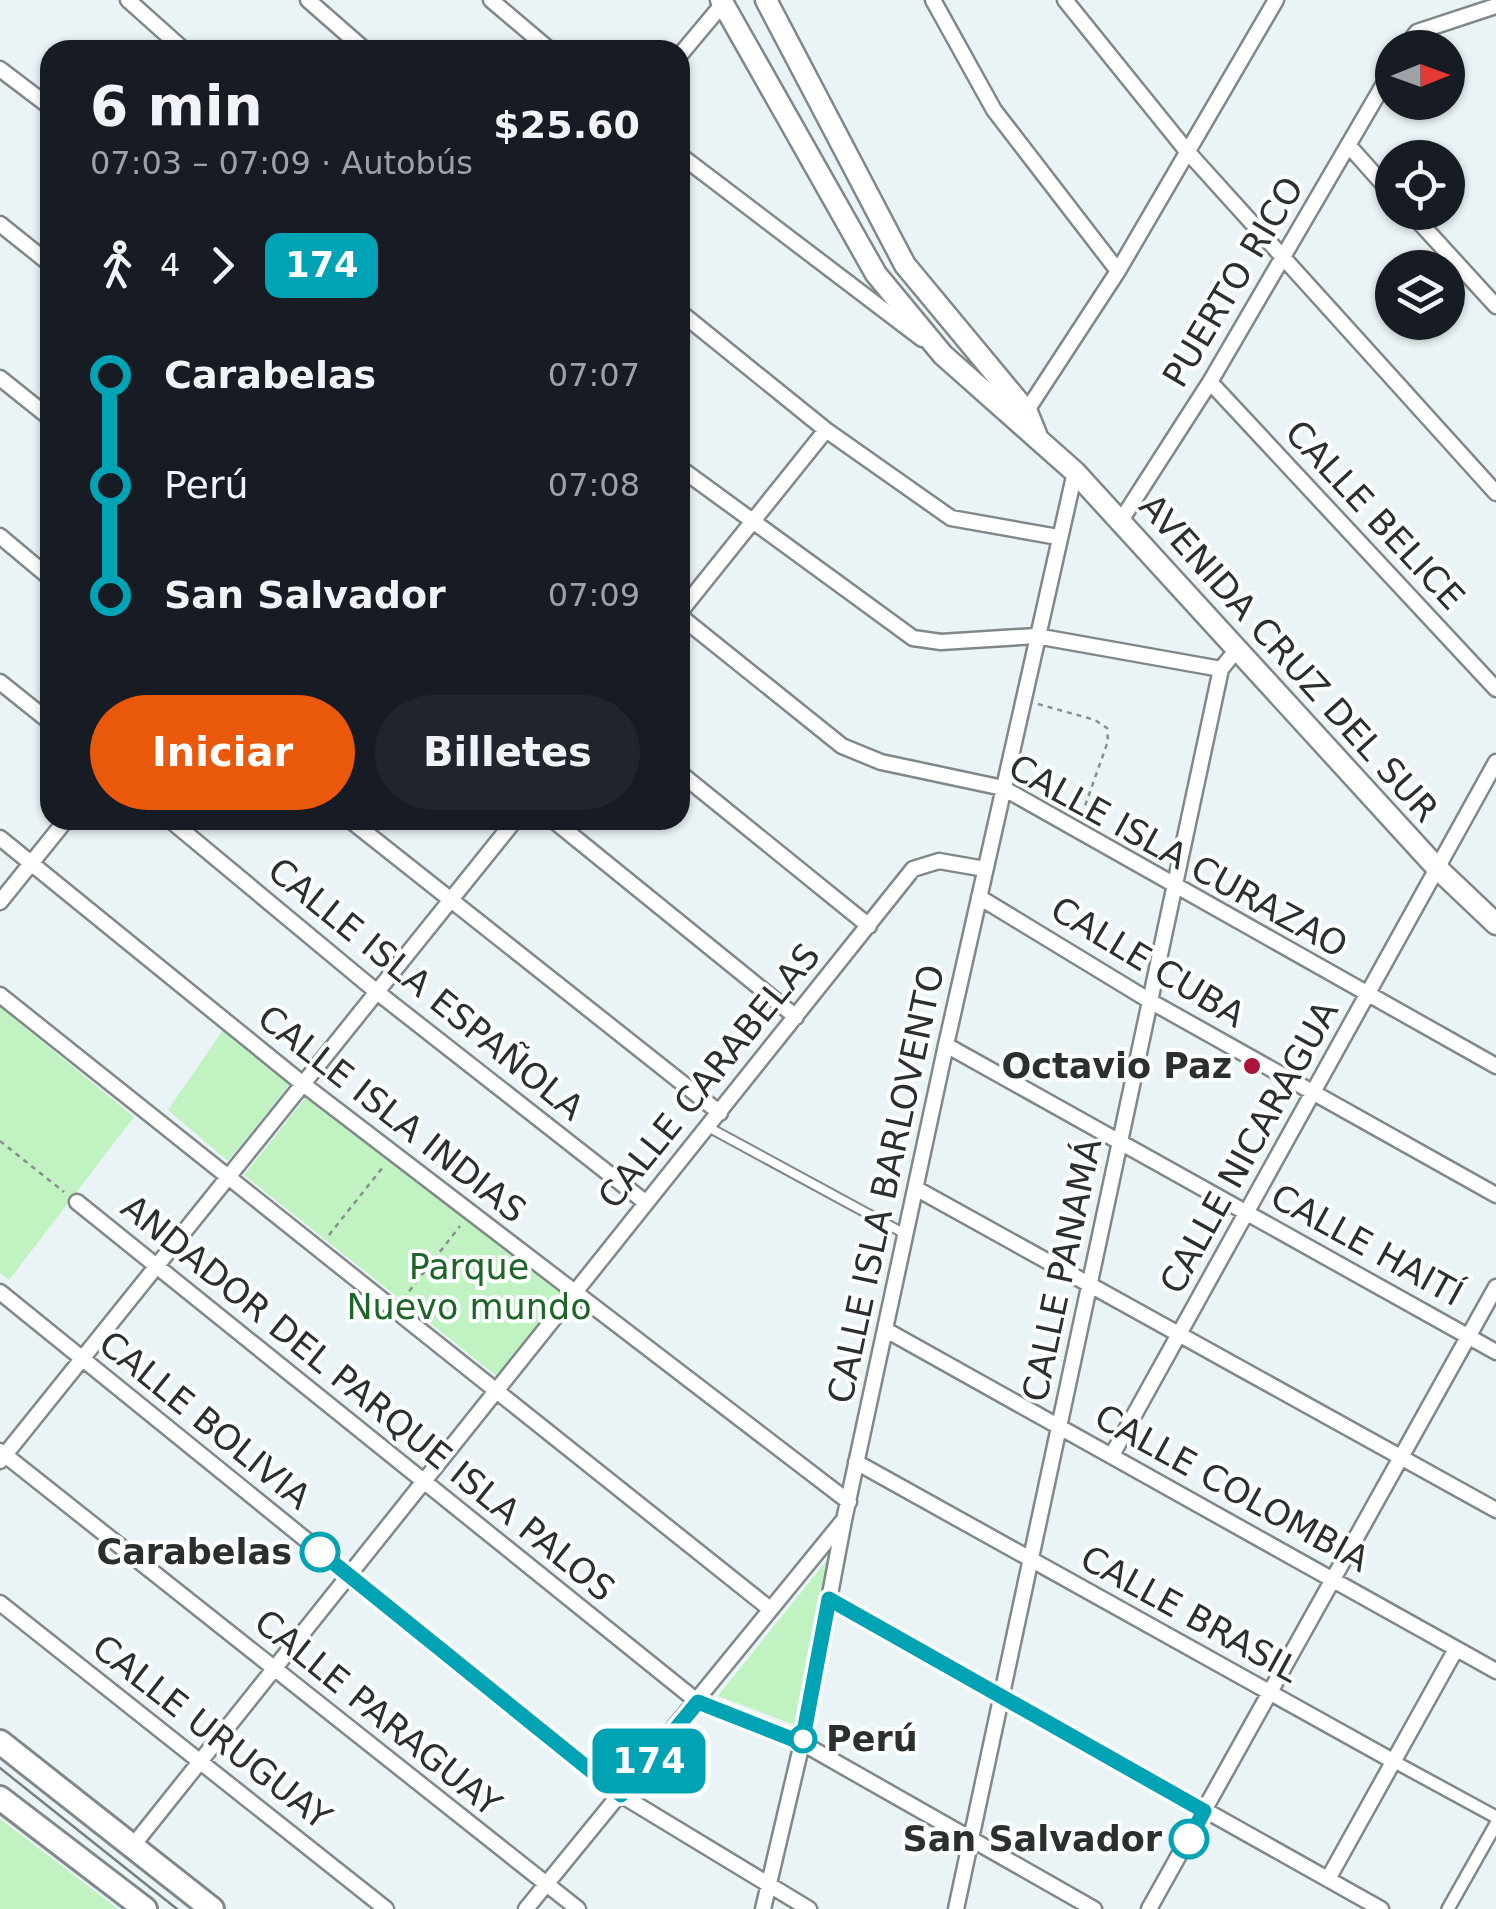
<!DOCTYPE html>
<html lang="es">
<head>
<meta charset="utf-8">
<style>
  :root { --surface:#171b24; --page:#20242c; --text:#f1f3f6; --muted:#9ea1a6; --accent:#ea580c }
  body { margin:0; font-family:"DejaVu Sans",sans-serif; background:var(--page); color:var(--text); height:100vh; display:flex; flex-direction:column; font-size:38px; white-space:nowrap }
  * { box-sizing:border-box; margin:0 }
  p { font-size:32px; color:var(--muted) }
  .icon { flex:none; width:55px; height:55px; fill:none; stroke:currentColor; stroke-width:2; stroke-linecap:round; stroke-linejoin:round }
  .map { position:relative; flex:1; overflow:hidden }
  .sheet { position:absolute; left:40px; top:40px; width:650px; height:790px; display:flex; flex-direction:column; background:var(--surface); border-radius:30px; box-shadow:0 2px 8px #0004 }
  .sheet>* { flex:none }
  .badge { padding:0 20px; border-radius:15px; font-size:35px; line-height:65px }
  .needle { width:65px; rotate:89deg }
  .buttons { position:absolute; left:1375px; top:30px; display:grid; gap:20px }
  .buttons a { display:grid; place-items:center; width:90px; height:90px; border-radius:50%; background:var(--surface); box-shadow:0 2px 8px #0004; font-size:50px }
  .map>.badge { position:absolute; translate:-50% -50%; box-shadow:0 0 0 5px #fff }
  .legs { display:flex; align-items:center; gap:15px; height:110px; padding:0 50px; font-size:32px }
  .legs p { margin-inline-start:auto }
  .summary { display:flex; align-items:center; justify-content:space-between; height:170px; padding:0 50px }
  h1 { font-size:55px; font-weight:600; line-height:75px }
  .button { display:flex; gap:20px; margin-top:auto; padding:20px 50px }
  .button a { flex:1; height:115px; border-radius:60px; background:var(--accent); color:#fff; font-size:40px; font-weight:600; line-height:115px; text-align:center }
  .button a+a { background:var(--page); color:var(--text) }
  ul { padding:0 50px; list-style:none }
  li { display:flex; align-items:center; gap:35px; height:110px; font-size:38px }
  li i { display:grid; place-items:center; width:15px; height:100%; margin:0 12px; background:currentColor }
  li i::after { content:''; width:25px; height:25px; margin:-12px; border:8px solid; border-radius:50%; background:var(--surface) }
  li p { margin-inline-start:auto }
  li:first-child i { background:linear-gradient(#0000 50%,currentColor 0) }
  li:last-child i { background:linear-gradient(currentColor 50%,#0000 0) }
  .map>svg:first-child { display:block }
</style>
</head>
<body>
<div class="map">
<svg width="1496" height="1909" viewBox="0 0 1496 1909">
  <rect width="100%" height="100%" fill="#eaf3f5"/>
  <path fill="#c1f2c2" d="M0,1007L134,1117L9,1280L0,1273Z
    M223,1030L290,1084L228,1161L168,1110Z
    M306,1097L562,1294L498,1377L244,1175Z
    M828,1559L795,1725L718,1696Z
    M0,1819L118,1909H0Z"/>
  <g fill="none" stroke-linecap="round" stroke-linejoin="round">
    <g stroke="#80888a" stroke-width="12">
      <path id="service" d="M708,1127L907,1235"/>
    </g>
    <g stroke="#80888a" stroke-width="16">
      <path id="pedestrian" d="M1393,1761L1496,1817
        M1448,1909L1496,1824"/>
    </g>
    <g stroke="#80888a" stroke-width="19">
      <path id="minor" d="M128,0L184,50
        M308,0L365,50
        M491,0L550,50
        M933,0L994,110L1118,271
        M1065,0L1186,150L1496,493
        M1405,48L1417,32L1496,6
        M680,55L726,0
        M0,69L50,107
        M1350,147L1392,194
        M680,155L922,339
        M1410,212L1496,306
        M0,224L50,264
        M680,312L826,430L951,518L1058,537
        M0,378L50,418
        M1210,382L1496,689
        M1022,418L1118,271L1276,0
        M680,468L913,638L941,642L1036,636L1221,669
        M1120,522L1210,382L1392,70
        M0,536L50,578
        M680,612L826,430
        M680,616L842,746L881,762L1003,788L1496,1066
        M0,682L50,722
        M680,773L869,926
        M170,820L377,992L645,1202
        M350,820L720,1113
        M553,820L796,1017
        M0,838L303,1084L849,1502
        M979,897L1150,1001L1496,1195
        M0,902L66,820
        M0,995L770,1609
        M946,1045L1496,1352
        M917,1189L1496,1510
        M77,1202L698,1702L802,1743L1094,1909
        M0,1292L621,1795L809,1909
        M886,1330L1496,1671
        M0,1451L578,1909
        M1112,1455L1496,762
        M0,1461L515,820
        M856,1462L1393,1761
        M829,1599L1381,1909
        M0,1603L386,1909
        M131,1848L913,869L939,861L985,869
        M1328,1879L1456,1649
        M526,1909L842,1522
        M763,1909L802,1743L844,1520L946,1045L1075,472
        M956,1909L1221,669L1238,648
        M1149,1909L1496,1287"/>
    </g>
    <g stroke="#80888a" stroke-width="25">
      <path id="secondary" d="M721,0L876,274L943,355L1075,472L1437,868L1496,924
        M766,0L905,265L1027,412L1036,434"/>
    </g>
    <g stroke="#80888a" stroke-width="28">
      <path id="primary" d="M0,1742L212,1909
        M0,1798L145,1909"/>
    </g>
    <path stroke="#888f90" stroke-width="2.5" stroke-dasharray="5 5" stroke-linecap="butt" d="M1038,704L1095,720L1107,728L1108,741L1081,817
      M0,1141L64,1192
      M329,1235L383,1167
      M403,1299L460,1226"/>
    <use href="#service" stroke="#fff" stroke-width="8"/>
    <use href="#pedestrian" stroke="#fff" stroke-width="11"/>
    <use href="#minor" stroke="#fff" stroke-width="14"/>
    <use href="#secondary" stroke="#fff" stroke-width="20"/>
    <use href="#primary" stroke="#fff" stroke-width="22"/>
    <path stroke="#787e7f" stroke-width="2.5" d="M0,1768L177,1909"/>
  </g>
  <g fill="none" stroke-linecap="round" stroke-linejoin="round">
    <g stroke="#fff" stroke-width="22">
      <path id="line-1" d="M320,1552L621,1795L698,1702L802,1743L829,1599L1204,1811L1189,1839"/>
    </g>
    <use href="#line-1" stroke="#00a3b4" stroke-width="15"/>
  </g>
  <circle fill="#aa133a" stroke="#fdffff" stroke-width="4" cx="1252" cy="1066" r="10"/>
  <g fill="#fff" stroke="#00a3b4" stroke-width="5">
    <circle cx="320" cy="1552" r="18"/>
    <circle cx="803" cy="1739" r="12"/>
    <circle cx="1189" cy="1839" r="18"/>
  </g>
  <g text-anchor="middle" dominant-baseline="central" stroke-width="8" stroke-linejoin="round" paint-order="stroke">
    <g font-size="35" fill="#2b2f2f" stroke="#fdffff">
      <text transform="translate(1233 282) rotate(-59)">PUERTO RICO</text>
      <text transform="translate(1375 515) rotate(47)">CALLE BELICE</text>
      <text transform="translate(1289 658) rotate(48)">AVENIDA CRUZ DEL SUR</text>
      <text transform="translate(1178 856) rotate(29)">CALLE ISLA CURAZAO</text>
      <text transform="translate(1148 962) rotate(31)">CALLE CUBA</text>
      <text transform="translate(426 989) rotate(39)">CALLE ISLA ESPAÑOLA</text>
      <text transform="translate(709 1076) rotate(-51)">CALLE CARABELAS</text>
      <text transform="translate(392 1114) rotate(38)">CALLE ISLA INDIAS</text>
      <text transform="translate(1249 1147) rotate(-61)">CALLE NICARAGUA</text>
      <text transform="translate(886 1184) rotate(-78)">CALLE ISLA BARLOVENTO</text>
      <text transform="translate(1367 1245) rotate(29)">CALLE HAITÍ</text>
      <text transform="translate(1062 1270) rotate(-78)">CALLE PANAMÁ</text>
      <text transform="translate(368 1398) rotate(39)">ANDADOR DEL PARQUE ISLA PALOS</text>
      <text transform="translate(205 1420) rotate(39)">CALLE BOLIVIA</text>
      <text transform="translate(1232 1488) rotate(29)">CALLE COLOMBIA</text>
      <text transform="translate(1190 1614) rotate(29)">CALLE BRASIL</text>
      <text transform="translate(378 1713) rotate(39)">CALLE PARAGUAY</text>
      <text transform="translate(212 1732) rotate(38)">CALLE URUGUAY</text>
    </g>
    <g font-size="35" font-weight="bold" fill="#2b2f2f" stroke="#fdffff" text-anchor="end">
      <text x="1232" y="1066">Octavio Paz</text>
    </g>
    <g font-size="35" fill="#1f6428" stroke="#fdffff">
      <text x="469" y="1267">Parque<tspan x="469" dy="40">Nuevo mundo</tspan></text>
    </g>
    <g font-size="35" font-weight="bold" fill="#2b2f2f" stroke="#fdffff" text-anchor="end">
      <text x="292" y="1552">Carabelas</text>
      <text x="826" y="1739" text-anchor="start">Perú</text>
      <text x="1162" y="1839">San Salvador</text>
    </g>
  </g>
</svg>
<div class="buttons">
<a><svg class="needle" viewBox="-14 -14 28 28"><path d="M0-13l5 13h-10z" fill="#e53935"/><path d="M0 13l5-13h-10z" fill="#9ea1a6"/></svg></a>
<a><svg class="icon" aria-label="locate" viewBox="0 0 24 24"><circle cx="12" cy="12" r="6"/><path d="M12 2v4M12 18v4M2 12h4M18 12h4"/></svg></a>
<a><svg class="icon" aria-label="layers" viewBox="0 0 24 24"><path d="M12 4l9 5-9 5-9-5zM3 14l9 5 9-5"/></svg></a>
</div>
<b class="badge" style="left:649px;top:1761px;background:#00a3b4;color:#fff">174</b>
<section class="sheet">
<div class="summary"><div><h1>6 min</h1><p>07:03 – 07:09 · Autobús</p></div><b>$25.60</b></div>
<div class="legs"><svg class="icon" aria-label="walk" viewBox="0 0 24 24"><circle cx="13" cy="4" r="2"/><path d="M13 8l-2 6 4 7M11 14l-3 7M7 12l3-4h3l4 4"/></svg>4<svg class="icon" aria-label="forward" viewBox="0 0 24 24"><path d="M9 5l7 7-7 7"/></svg><b class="badge" style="background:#00a3b4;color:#fff">174</b></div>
<ul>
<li><i style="color:#00a3b4"></i><b>Carabelas</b><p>07:07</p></li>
<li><i style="color:#00a3b4"></i><span>Perú</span><p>07:08</p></li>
<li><i style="color:#00a3b4"></i><b>San Salvador</b><p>07:09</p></li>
</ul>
<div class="button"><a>Iniciar</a><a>Billetes</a></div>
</section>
</div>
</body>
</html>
